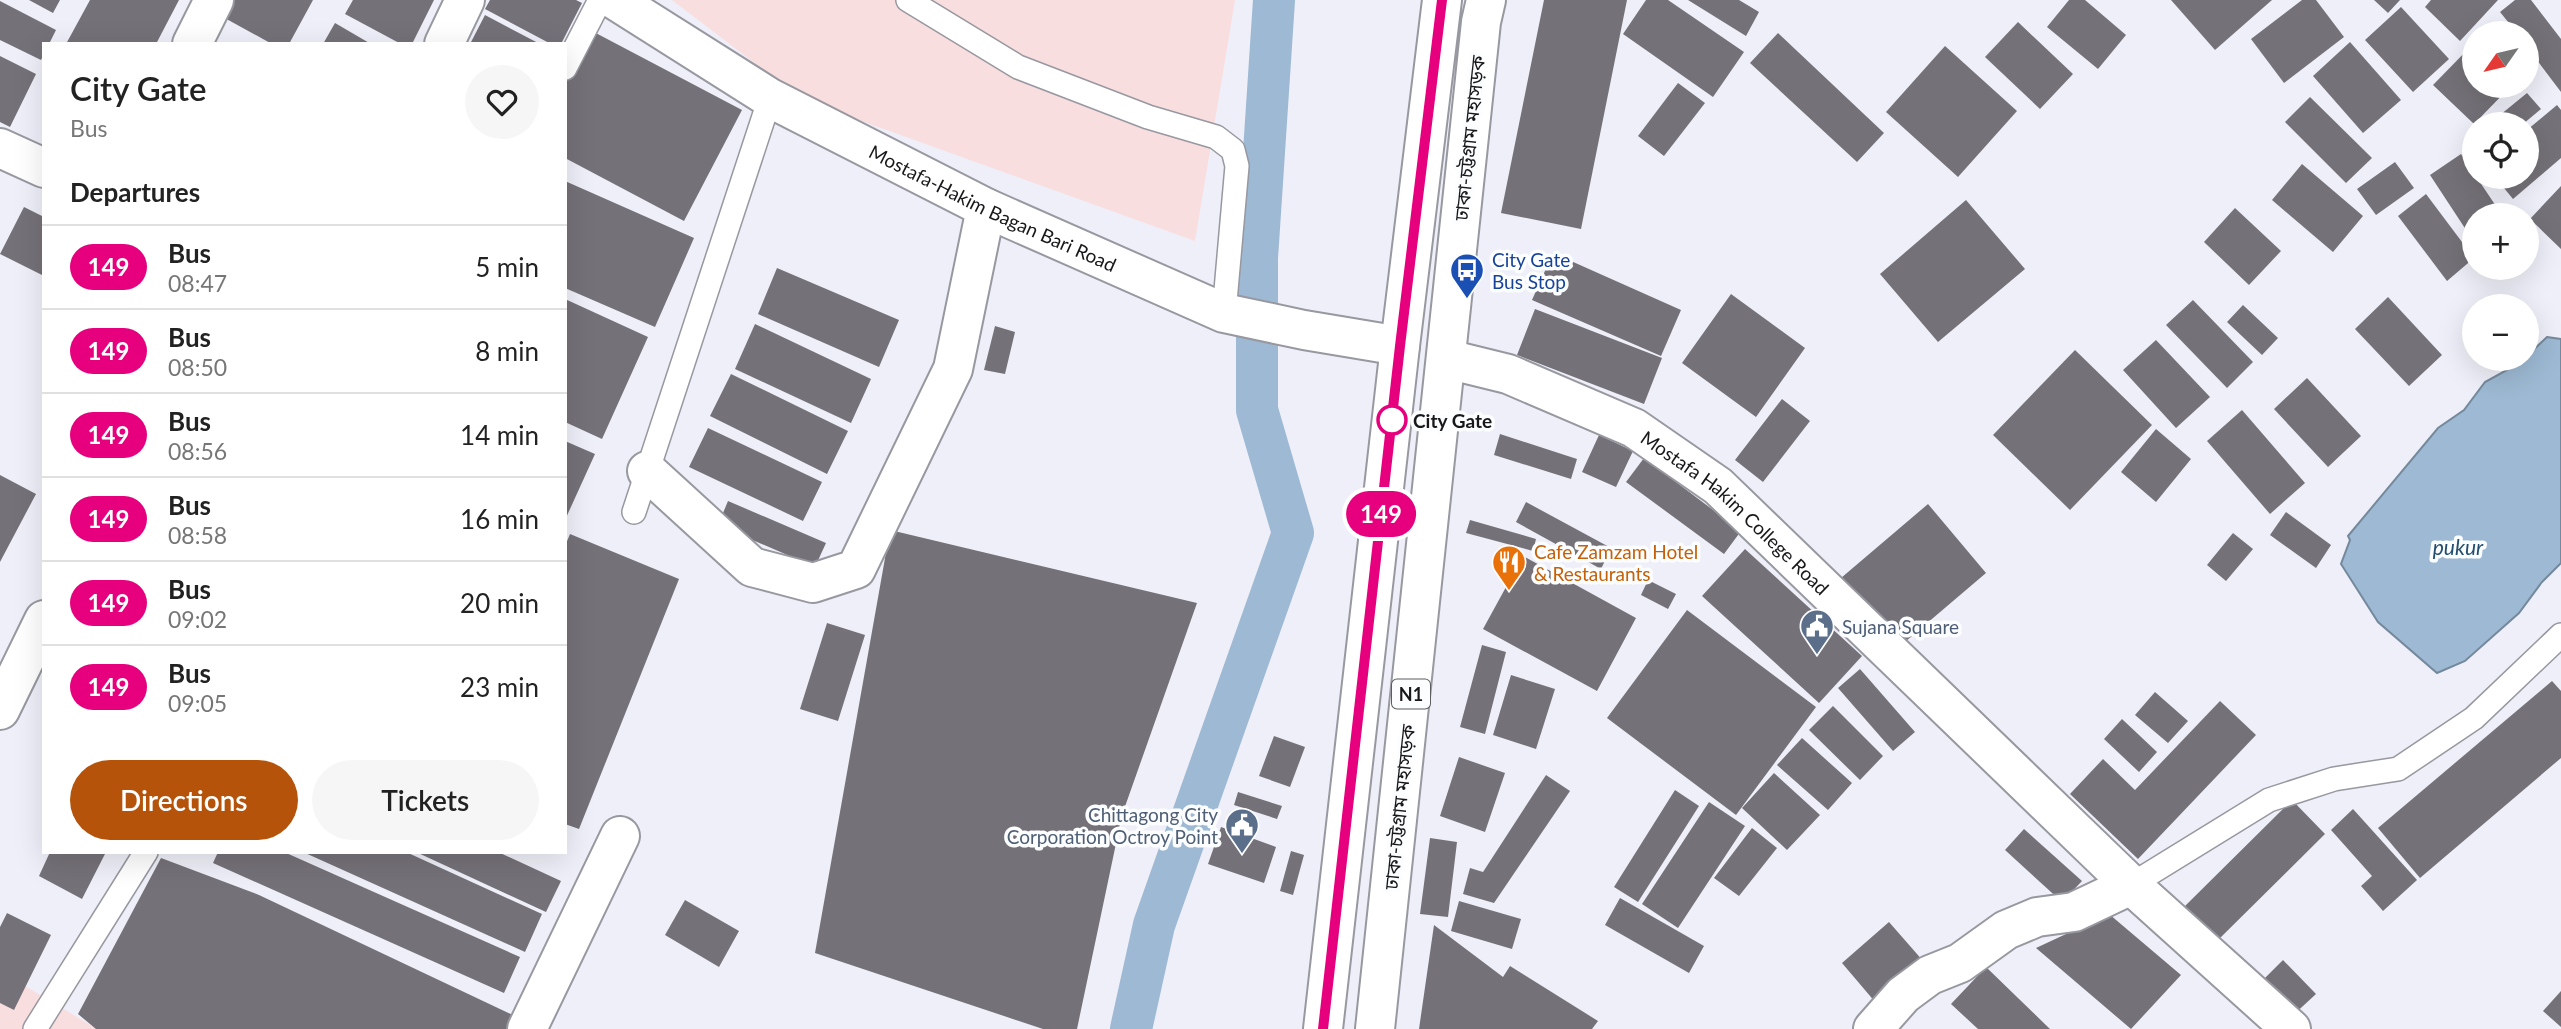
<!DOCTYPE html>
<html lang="en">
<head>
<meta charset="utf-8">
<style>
  :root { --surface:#fff; --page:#f6f6f6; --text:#222; --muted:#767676; --line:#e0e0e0; --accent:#b45309 }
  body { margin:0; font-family:Lato,"Noto Sans Bengali",sans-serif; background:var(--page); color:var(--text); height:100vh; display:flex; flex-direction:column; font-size:26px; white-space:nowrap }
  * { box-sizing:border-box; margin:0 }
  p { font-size:23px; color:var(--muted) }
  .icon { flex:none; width:38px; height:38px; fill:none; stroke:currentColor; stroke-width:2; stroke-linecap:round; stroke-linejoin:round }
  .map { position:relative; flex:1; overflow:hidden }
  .sheet { position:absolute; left:42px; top:42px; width:525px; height:812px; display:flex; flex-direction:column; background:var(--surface); border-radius:0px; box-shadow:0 7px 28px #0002 }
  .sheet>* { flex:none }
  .badge { padding:0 14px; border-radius:23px; font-size:24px; line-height:46px }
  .needle { width:46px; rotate:236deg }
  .fabs { position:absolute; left:2462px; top:21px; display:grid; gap:14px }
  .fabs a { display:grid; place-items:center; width:77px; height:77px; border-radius:50%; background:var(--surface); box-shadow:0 7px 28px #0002; font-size:35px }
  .map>.badge { position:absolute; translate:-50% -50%; box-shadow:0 0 0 4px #fff }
  h2 { padding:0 28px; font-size:26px; line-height:63px }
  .round { display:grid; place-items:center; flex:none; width:74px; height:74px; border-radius:37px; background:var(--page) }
  .head { display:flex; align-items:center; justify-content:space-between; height:119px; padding:0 28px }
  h1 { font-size:33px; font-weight:600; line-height:52px }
  .button { display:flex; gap:14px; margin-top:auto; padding:14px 28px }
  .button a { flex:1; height:80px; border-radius:42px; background:var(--accent); color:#fff; font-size:28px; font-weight:600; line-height:80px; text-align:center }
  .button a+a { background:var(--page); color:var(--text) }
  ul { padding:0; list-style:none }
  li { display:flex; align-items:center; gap:21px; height:84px; padding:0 28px; border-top:2px solid var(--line) }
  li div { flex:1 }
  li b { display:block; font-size:26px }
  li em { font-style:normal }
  li .badge { min-width:77px; font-weight:700; text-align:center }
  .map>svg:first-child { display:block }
</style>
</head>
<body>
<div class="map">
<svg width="2561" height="1029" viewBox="0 0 2561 1029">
  <rect width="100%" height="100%" fill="#eeeff8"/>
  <path fill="#f9dedf" d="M672,0H1235L1195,241L803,100Z
    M0,971L97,1029H0Z"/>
  <path fill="#9db9d3" stroke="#75899c" stroke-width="2" d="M2547,337L2561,339V563L2542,582L2519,613L2465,661L2437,673L2378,622L2341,564L2350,540L2348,536L2438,428L2464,410L2485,382L2527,359V356Z"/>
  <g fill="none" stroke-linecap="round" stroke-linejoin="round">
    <path stroke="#9db9d3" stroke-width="42" d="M1131,1029L1154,925L1293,533L1257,410V258L1274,0"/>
  </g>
  <path fill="#757178" d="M29,0H60L53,13Z
    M90,0H179L156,44H66Z
    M230,0H313L289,44H272L221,16Z
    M353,0H434L412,44H401L345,14Z
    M490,0H576L582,3L561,44H551L485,9Z
    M1544,0H1627L1581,229L1501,213Z
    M1646,0H1668L1744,52L1713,97L1623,34Z
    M1688,0H1739L1759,12L1746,36Z
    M2069,0H2085L2126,35L2098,69L2047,27Z
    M2171,0H2272L2215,50Z
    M2302,0H2316L2344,37L2284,83L2251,39Z
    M2374,0H2400L2388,13Z
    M2431,0H2498L2460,41L2425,7Z
    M2515,0H2531L2561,39V92L2527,47V33H2517L2500,12Z
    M0,1L56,30L49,44H44V54L41,60L0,40Z
    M2401,7L2449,59L2413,92L2365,40Z
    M485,15L540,44H470Z
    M2018,22L2073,74L2040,109L1985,57Z
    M335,23L371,44H323Z
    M592,31L742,110L684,221L565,158V82Z
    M1778,33L1884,133L1857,162L1750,63Z
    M2350,42L2401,100L2363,133L2313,76Z
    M2474,43V86H2511L2474,124L2433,85Z
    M1945,46L2017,111L1958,177L1886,112Z
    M0,56L36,74L10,127L0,122Z
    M1678,83L1705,103L1664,156L1638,136Z
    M2527,93L2541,109L2523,124H2489Z
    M2310,97L2372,158L2346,183L2285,122Z
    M2557,105L2561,110V158L2513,199L2495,177H2527V130Z
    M2461,154L2502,215H2474V242L2430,175Z
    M2395,162L2414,188L2376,215L2357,189Z
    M2302,164L2363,216L2333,252L2272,200Z
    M565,181L694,238L655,327L565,288Z
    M2561,186V249L2530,219Z
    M2426,194L2474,258L2447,281L2398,216Z
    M1966,200L2025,269L1938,342L1880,274Z
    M24,207L44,217V276L0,254Z
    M2235,208L2281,251L2249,285L2204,242Z
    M1553,253L1681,310L1661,356L1532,300Z
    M777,268L899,320L879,367L758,314Z
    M1731,294L1805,348L1756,417L1682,363Z
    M2388,297L2442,355L2409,386L2355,329Z
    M565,299L648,337L602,439L565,422Z
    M2193,300L2253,362L2227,388L2166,325Z
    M2243,305L2278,338L2262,355L2227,322Z
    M1535,309L1662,358L1644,404L1517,355Z
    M755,324L871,379L851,423L735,369Z
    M995,326L1015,332L1005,374L984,370Z
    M2156,340L2210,397L2176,428L2123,370Z
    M2075,350L2152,425L2070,510L1993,435Z
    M731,374L848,431L827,474L710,416Z
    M2307,378L2361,436L2328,467L2274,409Z
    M1782,399L1810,421L1763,482L1735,460Z
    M2242,410L2305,483L2270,514L2207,441Z
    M708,428L822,482L803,521L689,467Z
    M2156,429L2191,459L2156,502L2121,472Z
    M1500,434L1577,459L1571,479L1494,455Z
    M1599,435L1633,451L1616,487L1582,472Z
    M565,441L595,454L565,520Z
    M1644,458L1741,531L1724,554L1626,482Z
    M0,475L36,494L0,562Z
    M728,501L826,543L815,567L718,525Z
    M1526,502L1611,548L1601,569L1516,522Z
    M1928,504L1986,573L1899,647L1841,578Z
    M2286,512L2331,545L2316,568L2270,535Z
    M1470,520L1536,539L1533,551L1466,533Z
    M890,530L1197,603L1122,815L1077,1029H1043L815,953Z
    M2233,533L2253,549L2226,581L2207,565Z
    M570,534L679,579L579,829L565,824V546Z
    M1745,549L1862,656L1819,703L1702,596Z
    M1523,556L1636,618L1597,691L1483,629Z
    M1648,580L1676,594L1668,609L1641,595Z
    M1687,610L1816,707L1736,815L1607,718Z
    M827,623L865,635L838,721L800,709Z
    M1482,645L1506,652L1485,734L1460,727Z
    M1860,669L1915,732L1893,751L1838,688Z
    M1511,675L1555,689L1536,749L1493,735Z
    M2552,681L2561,691V758L2420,878L2378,828Z
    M2155,692L2188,721L2168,743L2135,715Z
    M2220,701L2256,735L2138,859L2070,794L2103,759L2135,790Z
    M1833,706L1883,756L1860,780L1809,730Z
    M2122,719L2157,752L2139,772L2104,739Z
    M1274,736L1305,747L1290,787L1259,776Z
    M1802,738L1852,783L1828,810L1777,765Z
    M1459,757L1505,773L1485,832L1440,816Z
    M1774,773L1820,815L1787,850L1742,808Z
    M1546,775L1570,791L1494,903L1463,894L1470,868L1483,872Z
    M1675,790L1699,806L1638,902L1614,887Z
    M1238,792L1282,806L1277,819L1234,805Z
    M2292,800L2325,834L2218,940L2185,906Z
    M1709,802L1745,826L1678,928L1642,904Z
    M2353,809L2417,880L2383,911L2361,886L2372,876L2331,830Z
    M1221,827L1276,847L1264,883L1208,864Z
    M1752,828L1777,848L1739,896L1714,878Z
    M2024,829L2082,881L2062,902L2005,850Z
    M1430,838L1457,842L1448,917L1420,914Z
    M1291,851L1304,855L1293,895L1280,891Z
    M50,852H106L82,899L39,876Z
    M218,852H284L520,957L504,993L213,863Z
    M303,852H406L542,914L525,952Z
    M416,852H498L561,881L546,912Z
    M161,858L259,895L515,1016L508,1029H96L78,1014Z
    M1620,898L1704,946L1689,973L1605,925Z
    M685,900L739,931L719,967L665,935Z
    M1459,901L1521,919L1512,949L1451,931Z
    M7,913L51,935L14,1010L0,1003V927Z
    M2109,914L2181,975L2131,1029L2036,948Z
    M1889,922L1924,962L1876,1003L1842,963Z
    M1434,925L1503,977L1510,966L1598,1021L1592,1029H1419Z
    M2283,960L2316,994L2290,1018L2258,985Z
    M1986,967L2050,1029H1978L1951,1004Z
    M2561,991V1027L2543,1011Z"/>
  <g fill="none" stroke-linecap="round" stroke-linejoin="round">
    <g stroke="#9798a0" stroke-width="26">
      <path id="service" d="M908,0L1018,67L1148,117L1216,137L1233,150L1237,166L1224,313
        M565,68L600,0
        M634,512L770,98
        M2131,885L2269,800L2334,779L2398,769L2474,718L2561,635
        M35,1029L146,852"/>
    </g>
    <g stroke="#9798a0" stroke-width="42">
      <g id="minor">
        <path id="s1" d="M615,0L770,98L986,208L1224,313L1304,330L1400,346"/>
        <path d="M192,44L214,0"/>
        <path d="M444,44L465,0"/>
        <path d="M0,148L44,168"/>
        <path id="s2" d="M1447,359L1508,374L1634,428L1718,486L2131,885L2291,1029"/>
        <path d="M647,471L752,567L813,583L856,569L953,369L986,208"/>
        <path d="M0,710L44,620"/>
        <path d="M527,1029L620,836"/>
        <path d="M1873,1029L1903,995L1930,975L1960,963L2006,930L2037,917L2074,912L2131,885"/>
      </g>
    </g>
    <g stroke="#9798a0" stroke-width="42">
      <path id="trunk" d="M1323,1029L1400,346L1442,0
        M1375,1029L1481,22L1486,0"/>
    </g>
    <use href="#service" stroke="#fff" stroke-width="23"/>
    <use href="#minor" stroke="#fff" stroke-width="38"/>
    <use href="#trunk" stroke="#fff" stroke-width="38"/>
  </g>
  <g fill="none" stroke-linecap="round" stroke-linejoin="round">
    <g stroke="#fff" stroke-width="16">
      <path id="line" d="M1323,1029L1400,346L1442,0"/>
    </g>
    <use href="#line" stroke="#e6007e" stroke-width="10"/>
  </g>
  <defs>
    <g id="bus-pin" transform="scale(1.75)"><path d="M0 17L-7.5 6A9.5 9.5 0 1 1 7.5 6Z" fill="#1a4fb4" stroke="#fcfdfe"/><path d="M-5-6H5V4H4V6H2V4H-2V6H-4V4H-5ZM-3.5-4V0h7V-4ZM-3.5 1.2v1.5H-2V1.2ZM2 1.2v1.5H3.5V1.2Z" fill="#fff"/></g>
    <g id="restaurant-pin" transform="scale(1.75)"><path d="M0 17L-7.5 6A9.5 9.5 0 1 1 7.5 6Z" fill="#e8710a" stroke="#fcfdfe"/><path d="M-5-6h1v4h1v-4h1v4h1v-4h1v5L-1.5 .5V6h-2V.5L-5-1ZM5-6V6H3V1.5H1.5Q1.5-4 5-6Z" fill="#fff"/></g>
    <g id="civic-pin" transform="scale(1.75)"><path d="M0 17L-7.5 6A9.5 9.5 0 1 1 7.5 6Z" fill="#5c6f8a" stroke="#fcfdfe"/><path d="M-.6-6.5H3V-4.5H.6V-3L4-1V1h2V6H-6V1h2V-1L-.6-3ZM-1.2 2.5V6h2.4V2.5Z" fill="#fff"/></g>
  </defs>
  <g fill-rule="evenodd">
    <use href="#bus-pin" x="1467" y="270"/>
    <use href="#restaurant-pin" x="1509" y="562"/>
    <use href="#civic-pin" x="1817" y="626"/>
    <use href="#civic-pin" x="1242" y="825"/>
  </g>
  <circle fill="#fff" stroke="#e6007e" stroke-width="3.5" cx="1392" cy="420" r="14"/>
  <g text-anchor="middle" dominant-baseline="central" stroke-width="7" stroke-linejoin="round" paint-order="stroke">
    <rect fill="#fcfdfe" stroke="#5c5d5f" stroke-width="2" x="1392" y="679.5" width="38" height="29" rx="5"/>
    <g font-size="18" font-weight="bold" fill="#18181b">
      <text x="1411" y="694">N1</text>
    </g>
    <g font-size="19" fill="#18181b" stroke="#fcfdfe">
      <text transform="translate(1469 138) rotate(-84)">ঢাকা-চট্টগ্রাম মহাসড়ক</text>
      <text stroke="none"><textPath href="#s1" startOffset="432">Mostafa-Hakim Bagan Bari Road</textPath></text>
      <text stroke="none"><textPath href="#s2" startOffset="332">Mostafa Hakim College Road</textPath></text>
      <text transform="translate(1399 807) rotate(-84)">ঢাকা-চট্টগ্রাম মহাসড়ক</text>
    </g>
    <g font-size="19" fill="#164399" stroke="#fcfdfe" text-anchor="start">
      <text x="1492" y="259">City Gate<tspan x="1492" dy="22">Bus Stop</tspan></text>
    </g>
    <g font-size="19" font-weight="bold" fill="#18181b" stroke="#fcfdfe" text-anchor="start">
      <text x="1413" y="420">City Gate</text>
    </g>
    <g font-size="19" fill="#c56008" stroke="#fcfdfe" text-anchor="start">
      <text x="1534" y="551">Cafe Zamzam Hotel<tspan x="1534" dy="22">&amp; Restaurants</tspan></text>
    </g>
    <g font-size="19" fill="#4e5e75" stroke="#fcfdfe" text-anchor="start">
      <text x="1842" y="626">Sujana Square</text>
      <text x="1218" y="814" text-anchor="end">Chittagong City<tspan x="1218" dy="22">Corporation Octroy Point</tspan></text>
    </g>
    <g font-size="21" font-style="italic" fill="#214e71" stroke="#fcfdfe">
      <text x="2458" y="546">pukur</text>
    </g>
  </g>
</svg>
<div class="fabs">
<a><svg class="needle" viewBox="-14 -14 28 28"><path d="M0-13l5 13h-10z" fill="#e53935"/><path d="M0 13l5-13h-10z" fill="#767676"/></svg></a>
<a><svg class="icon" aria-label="locate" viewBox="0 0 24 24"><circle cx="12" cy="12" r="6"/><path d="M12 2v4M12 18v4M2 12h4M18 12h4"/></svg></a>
<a>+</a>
<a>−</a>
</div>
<b class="badge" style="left:1381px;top:514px;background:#e6007e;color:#fff">149</b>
<section class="sheet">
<div class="head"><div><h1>City Gate</h1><p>Bus</p></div><a class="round"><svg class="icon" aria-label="heart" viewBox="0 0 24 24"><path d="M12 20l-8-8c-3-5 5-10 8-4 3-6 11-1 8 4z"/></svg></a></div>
<h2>Departures</h2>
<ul>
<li><span class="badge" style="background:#e6007e;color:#fff">149</span><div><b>Bus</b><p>08:47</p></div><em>5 min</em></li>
<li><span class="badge" style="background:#e6007e;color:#fff">149</span><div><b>Bus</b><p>08:50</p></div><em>8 min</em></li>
<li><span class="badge" style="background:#e6007e;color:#fff">149</span><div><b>Bus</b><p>08:56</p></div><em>14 min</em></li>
<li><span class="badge" style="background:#e6007e;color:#fff">149</span><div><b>Bus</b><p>08:58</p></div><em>16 min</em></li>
<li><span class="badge" style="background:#e6007e;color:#fff">149</span><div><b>Bus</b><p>09:02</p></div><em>20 min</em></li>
<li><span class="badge" style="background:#e6007e;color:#fff">149</span><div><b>Bus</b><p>09:05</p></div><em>23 min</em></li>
</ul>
<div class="button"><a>Directions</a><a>Tickets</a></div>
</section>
</div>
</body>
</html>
